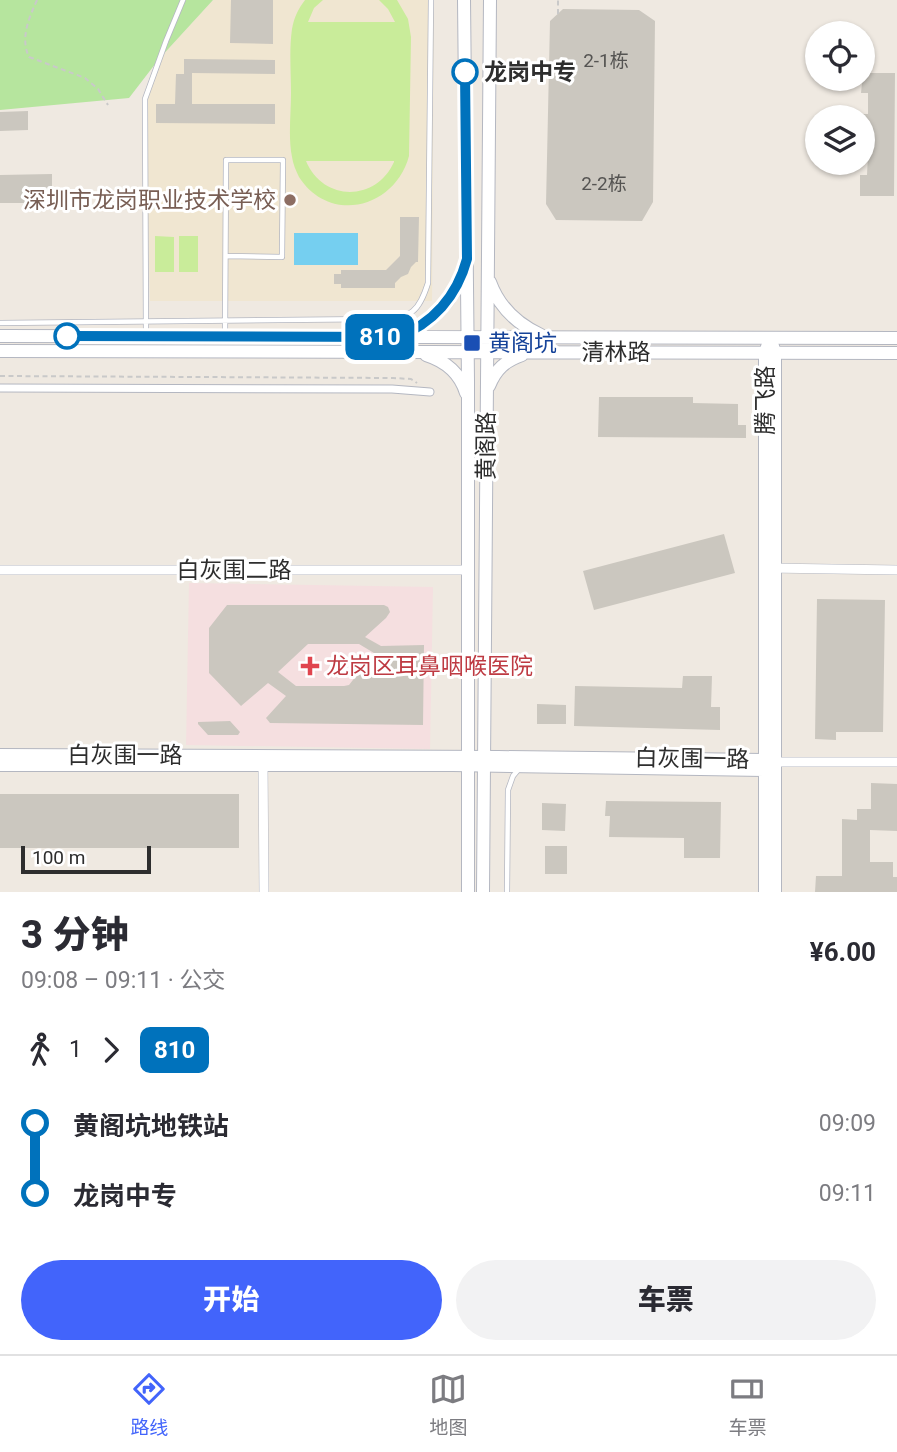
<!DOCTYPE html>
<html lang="zh">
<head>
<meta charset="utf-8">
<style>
  :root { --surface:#fff; --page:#f2f2f3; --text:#2b2b33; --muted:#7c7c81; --line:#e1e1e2; --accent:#4264fb }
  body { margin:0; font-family:Roboto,"Noto Sans SC",sans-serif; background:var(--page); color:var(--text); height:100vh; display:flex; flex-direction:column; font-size:26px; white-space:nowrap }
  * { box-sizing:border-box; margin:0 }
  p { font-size:23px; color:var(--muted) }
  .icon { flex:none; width:38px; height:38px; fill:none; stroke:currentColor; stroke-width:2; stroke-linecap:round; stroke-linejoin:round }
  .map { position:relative; height:892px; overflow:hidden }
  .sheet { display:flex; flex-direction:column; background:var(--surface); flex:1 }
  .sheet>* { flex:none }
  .badge { padding:0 14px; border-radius:10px; font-size:24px; line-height:46px }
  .fabs { position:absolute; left:805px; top:21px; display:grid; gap:14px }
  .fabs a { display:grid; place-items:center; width:70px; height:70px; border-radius:50%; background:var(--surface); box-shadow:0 2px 5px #0004; font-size:35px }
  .scale { position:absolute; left:21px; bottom:18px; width:130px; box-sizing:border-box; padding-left:7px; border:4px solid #2e2e2e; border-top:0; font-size:19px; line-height:24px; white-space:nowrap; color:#2e2e2e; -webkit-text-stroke:5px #fff; paint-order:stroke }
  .map>.badge { position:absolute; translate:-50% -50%; box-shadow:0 0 0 4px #fff }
  .legs { display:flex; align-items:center; gap:10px; height:77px; padding:0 21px; font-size:23px }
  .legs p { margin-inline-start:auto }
  .overview { display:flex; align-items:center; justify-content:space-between; height:119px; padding:0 21px }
  h1 { font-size:38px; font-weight:800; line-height:52px }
  .cta { display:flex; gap:14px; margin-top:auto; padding:14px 21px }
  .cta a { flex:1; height:80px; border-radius:42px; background:var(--accent); color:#fff; font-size:28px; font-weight:800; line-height:80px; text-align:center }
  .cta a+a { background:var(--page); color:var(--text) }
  ul { padding:0 21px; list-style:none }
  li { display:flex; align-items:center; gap:24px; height:70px; font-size:26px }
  li i { display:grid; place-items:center; width:10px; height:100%; margin:0 9px; background:currentColor }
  li i::after { content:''; width:18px; height:18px; margin:-9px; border:5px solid; border-radius:50%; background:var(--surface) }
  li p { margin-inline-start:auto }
  li:first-child i { background:linear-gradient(#0000 50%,currentColor 0) }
  li:last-child i { background:linear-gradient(currentColor 50%,#0000 0) }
  .menu { display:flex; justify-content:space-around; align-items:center; height:98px; border-top:2px solid var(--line); background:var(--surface); font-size:19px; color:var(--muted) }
  .menu a { display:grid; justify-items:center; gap:4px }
  .menu .on { color:var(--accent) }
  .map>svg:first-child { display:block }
</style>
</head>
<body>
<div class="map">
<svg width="897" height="892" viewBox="0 0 897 892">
  <rect width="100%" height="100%" fill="#efe9e1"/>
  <path fill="#f0e6d1" d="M213,0H434L432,301H150L145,99L159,59Z"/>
  <path fill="#f5dfe0" d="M189,583L433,587L430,749L186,745Z"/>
  <path fill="#b6e59e" d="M0,0H213L159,59L129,98L0,110Z"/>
  <path fill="#c9ec9a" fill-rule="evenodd" d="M305,0H323L314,8L308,22H395L388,9L379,0H397L408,19L411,37L409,156C395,208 330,225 299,177C296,171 293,164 292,157C288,137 291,114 291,93C291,72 289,50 292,29C294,18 298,9 305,0ZM306,161H394V162C376,202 323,202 306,161Z
    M155,236L174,237V272H155Z
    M179,236H198V272H179Z"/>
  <path fill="#75cff0" d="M294,233H358V265H294Z"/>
  <path fill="#cbc7bf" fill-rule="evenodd" d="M231,0H273V44L230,43Z
    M563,9L639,10L655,21L653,202L642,221L556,220L546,204L550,21Z
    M184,59L275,60V74L192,73V104H275V124L156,123V104H175L176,74H184Z
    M863,73H895L894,196H860V175H867L868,155H863V117H861V114H868V93H861Z
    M28,111V130L0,131V112Z
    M52,174V203H0V175Z
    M400,217H419L418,262H416L411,267L408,274L401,277L395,283V288H341V284H334V274H341V270H386L400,256Z
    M599,397H693V403L738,404V425H746V438L598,437Z
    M724,534L735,573L594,610L583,571Z
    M817,599L885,600L883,732H836V740L815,739Z
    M227,605H384L388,607L390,612L386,618L365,637L381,646L424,645L423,725L270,723L266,718L286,696L268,683L241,706L209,673V628ZM308,644H359L374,653L349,685L344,686H296L278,672Z
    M683,676H712L711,707H720V730L574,726L575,686L682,688Z
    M537,704L566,705V724H537Z
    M230,721L240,732L238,735H208L198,724V722Z
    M871,783L897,784V831L870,830V862H893V877H897V892H815L816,876H842V819L857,820V809H871Z
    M0,794H239V848H0Z
    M606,801L721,802L720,858H684V838L609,837L610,816H605Z
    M542,803L566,804L565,831L542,830Z
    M545,846H567V874H545Z"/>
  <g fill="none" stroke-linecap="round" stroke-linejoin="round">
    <g stroke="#b4b7c1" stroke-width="6">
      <path id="service" d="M0,323L381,319C412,317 419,312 428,283L431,0
        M146,335L145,99L166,41L183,0
        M225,336L226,160H283L282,257L226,256
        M507,892L508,790L513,776L518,770"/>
    </g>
    <g stroke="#b4b7c1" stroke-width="9">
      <path id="pedestrian" d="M0,388L392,389L430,392"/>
    </g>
    <g stroke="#b4b7c1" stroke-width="10">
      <path id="minor" d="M769,568L897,570
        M0,570H468
        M263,761L264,892
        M775,762H897"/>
    </g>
    <g stroke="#b4b7c1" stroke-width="14">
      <path id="tertiary" d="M772,343L775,353V892
        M0,755L498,757L765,760L775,762
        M0,765H453L765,770L775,762
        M765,892V353L770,338"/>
    </g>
    <g stroke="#b4b7c1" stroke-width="14">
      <path id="secondary" d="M464,0L468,381V892
        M490,282C499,307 517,324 541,335
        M404,334C432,324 455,298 464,270
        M0,336L897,338
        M0,351L897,353
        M426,355C445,361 460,373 466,393
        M489,386C496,369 505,361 522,355
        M483,892L490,0"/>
    </g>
    <path stroke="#c9c9c9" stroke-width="2" stroke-dasharray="5 3.5" stroke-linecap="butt" d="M37,0C29,18 20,38 29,57L85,78L98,89L108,105
      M558,14V0
      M0,376L393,378L411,379L417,383"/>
    <use href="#service" stroke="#fff" stroke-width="4.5"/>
    <use href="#pedestrian" stroke="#fff" stroke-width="7"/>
    <use href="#minor" stroke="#fff" stroke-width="9"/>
    <use href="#tertiary" stroke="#fff" stroke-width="12"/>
    <use href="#secondary" stroke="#fff" stroke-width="12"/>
  </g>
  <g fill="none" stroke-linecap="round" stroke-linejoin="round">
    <g stroke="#fff" stroke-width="16">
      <path id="line-1" d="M67,336L397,337C433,324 457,296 467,259L465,72"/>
    </g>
    <use href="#line-1" stroke="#0072bc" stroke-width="10"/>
  </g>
  <g fill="#fff" stroke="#0072bc" stroke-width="3.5">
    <circle cx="465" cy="72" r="12"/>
    <circle cx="67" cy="336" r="12"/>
  </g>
  <circle fill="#8d6e63" stroke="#fff" stroke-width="2.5" cx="290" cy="200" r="7"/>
  <rect fill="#1a4fb4" stroke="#fff" stroke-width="2.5" x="463" y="334" width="18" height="18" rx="3.5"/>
  <path fill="#e0444e" stroke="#fff" stroke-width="2.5" d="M306.5 655.5h7v7h7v7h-7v7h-7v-7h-7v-7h7z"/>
  <g text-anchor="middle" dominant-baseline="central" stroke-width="6" stroke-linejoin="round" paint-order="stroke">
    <g font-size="19" fill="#555452">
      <text x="606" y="60">2-1栋</text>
      <text x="604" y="183">2-2栋</text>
    </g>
    <g font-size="23" font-weight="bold" fill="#2e2e2e" stroke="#fff" text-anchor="start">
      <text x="484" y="72">龙岗中专</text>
    </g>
    <g font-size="23" fill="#785e54" stroke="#fff" text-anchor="end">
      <text x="276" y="200">深圳市龙岗职业技术学校</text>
    </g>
    <g font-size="23" fill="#164399" stroke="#fff" text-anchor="start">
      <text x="488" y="343">黄阁坑</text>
    </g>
    <g font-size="23" fill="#2e2e2e" stroke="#fff">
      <text x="616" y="352">清林路</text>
      <text transform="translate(765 400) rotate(-90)">腾飞路</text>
      <text transform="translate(486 446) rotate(-90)">黄阁路</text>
      <text x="234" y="570">白灰围二路</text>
      <text x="125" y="755">白灰围一路</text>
      <text transform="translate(692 759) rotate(1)">白灰围一路</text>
    </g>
    <g font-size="23" fill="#be3a42" stroke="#fff" text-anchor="start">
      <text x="326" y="666">龙岗区耳鼻咽喉医院</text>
    </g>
  </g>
</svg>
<div class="fabs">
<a><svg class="icon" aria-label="locate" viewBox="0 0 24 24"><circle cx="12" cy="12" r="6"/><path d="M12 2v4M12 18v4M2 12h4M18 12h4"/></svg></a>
<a><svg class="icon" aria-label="layers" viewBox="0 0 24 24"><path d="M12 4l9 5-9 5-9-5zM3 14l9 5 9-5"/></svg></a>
</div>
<div class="scale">100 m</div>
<b class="badge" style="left:380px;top:337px;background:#0072bc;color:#fff">810</b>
</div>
<section class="sheet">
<div class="overview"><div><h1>3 分钟</h1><p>09:08 – 09:11 · 公交</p></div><b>¥6.00</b></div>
<div class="legs"><svg class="icon" aria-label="walk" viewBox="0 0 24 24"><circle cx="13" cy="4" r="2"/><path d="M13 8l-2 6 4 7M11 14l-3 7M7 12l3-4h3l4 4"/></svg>1<svg class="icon" aria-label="forward" viewBox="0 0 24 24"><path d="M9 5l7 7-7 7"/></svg><b class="badge" style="background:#0072bc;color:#fff">810</b></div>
<ul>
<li><i style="color:#0072bc"></i><b>黄阁坑地铁站</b><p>09:09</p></li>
<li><i style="color:#0072bc"></i><b>龙岗中专</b><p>09:11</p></li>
</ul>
<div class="cta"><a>开始</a><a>车票</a></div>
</section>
<nav class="menu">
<a class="on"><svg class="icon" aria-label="directions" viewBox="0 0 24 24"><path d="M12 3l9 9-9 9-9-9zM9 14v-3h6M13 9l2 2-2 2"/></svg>路线</a>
<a><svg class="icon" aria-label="map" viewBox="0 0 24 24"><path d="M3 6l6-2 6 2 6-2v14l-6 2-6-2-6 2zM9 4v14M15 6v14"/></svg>地图</a>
<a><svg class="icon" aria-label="tickets" viewBox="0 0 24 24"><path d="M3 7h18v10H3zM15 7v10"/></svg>车票</a>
</nav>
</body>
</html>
